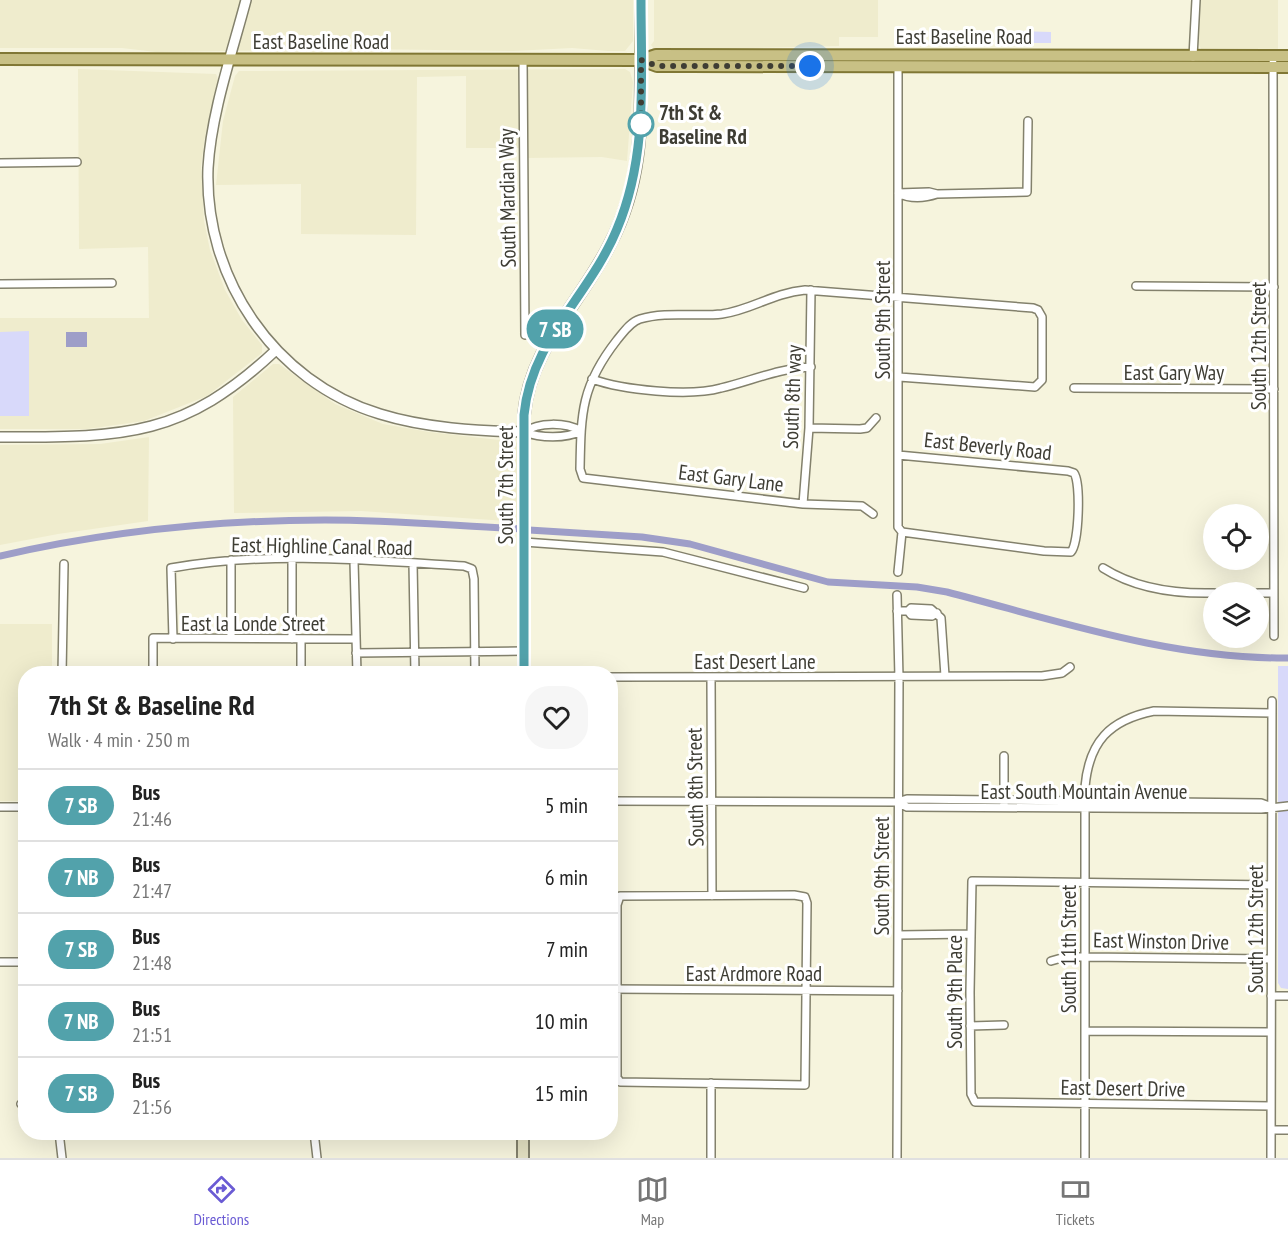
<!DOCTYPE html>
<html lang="en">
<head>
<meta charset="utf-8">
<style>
  :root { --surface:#fff; --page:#f6f6f6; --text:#222; --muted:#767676; --line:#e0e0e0; --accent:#6a5bd4 }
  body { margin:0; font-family:"PT Sans Narrow",sans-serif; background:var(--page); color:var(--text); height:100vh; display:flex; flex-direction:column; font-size:22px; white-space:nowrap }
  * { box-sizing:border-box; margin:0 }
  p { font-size:20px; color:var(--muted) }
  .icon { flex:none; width:33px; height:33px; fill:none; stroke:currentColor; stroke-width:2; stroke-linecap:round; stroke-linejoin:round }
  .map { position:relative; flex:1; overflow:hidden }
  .drawer { position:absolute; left:18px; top:666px; width:600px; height:474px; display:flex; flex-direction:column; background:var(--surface); border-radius:24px; box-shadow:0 6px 24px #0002 }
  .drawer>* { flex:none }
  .badge { padding:0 12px; border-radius:20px; font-size:21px; line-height:39px }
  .controls { position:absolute; left:1203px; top:504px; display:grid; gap:12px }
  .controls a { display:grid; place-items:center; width:66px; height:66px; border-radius:50%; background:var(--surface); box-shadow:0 6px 24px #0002; font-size:30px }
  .you { position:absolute; width:30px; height:30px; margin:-15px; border:4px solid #fff; border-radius:50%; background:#1a73e8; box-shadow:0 0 0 9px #1a73e833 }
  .map>.badge { position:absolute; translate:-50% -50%; box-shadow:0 0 0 3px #fff }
  .round { display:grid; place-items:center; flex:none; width:63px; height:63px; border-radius:24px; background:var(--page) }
  .head { display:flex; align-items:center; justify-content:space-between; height:102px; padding:0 30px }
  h1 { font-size:28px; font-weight:800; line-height:45px }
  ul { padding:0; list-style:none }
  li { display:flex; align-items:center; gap:18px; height:72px; padding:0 30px; border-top:2px solid var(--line) }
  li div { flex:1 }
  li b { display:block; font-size:22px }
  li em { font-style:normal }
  li .badge { min-width:66px; font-weight:700; text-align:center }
  .tab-bar { display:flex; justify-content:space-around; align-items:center; height:84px; border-top:2px solid var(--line); background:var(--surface); font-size:16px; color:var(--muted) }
  .tab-bar a { display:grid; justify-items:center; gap:3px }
  .tab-bar .on { color:var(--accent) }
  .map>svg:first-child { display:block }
</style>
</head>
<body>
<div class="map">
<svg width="1288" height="1158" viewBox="0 0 1288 1158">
  <rect width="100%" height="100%" fill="#f6f4dd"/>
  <path fill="#efeccd" d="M0,0H633V41L625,51H608L572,48L514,51L361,49L156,52L122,48H0Z
    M654,0H878V37H839V46L655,50L651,45L654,41Z
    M1199,0H1278V53L1207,52L1201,49L1199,45Z
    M78,69L216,74L218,79L205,136L201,166L204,221L210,250L225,290L242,320L262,345V353L207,396L144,421L87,429H0V318H149L148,247L79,249Z
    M625,69L630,72L633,82L627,161L602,157L526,158V148H466V76L417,77L416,235L301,234V184L216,185L223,121L235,76L239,71Z
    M273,364H279L335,404L383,424L429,432L516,442L519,447V522L361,511L234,513L233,397Z
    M149,437L148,521L58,534L0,545V445L100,444Z
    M0,624H52V673L26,674L25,801H0Z"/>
  <path fill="#d8d9fa" d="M1017,31L1051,32V43H1017Z
    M29,331V416H0V332Z
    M1278,666H1288V989L1281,988L1278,983Z"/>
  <path fill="#9e9ec8" d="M66,332H87V347H66Z"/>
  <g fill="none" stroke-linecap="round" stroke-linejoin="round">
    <path stroke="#9e9ec8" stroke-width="7" d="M529,530L642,537L690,544L828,582L917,587L947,592C1059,621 1171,659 1288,658
      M0,556C105,532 217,520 325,520C390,520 456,526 521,529"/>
    <g stroke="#83816c" stroke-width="10">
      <path id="minor" d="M1193,57L1196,0
        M523,60L525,335
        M1273,63L1274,636
        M898,66V527L902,532L898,572
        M0,163L77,162
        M898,193C910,199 925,198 937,194L1027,192L1028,121
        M898,193L929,192L937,194
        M0,284L112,283
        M1136,286L1274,287
        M592,379C623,390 689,397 721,388C751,381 779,368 811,367
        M1074,388L1274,389
        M809,428L860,429L867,428L876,418
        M524,432C539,422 565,422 581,431
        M524,432C540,438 566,439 581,431
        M898,455L1068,471L1074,473C1081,483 1079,543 1071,552L1044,551L902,532
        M803,504L809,428L811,290
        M873,514L862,506L803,504L583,478L580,469C581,413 581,386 617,340C623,333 630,322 640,319C666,311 696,317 722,314C751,310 773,293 805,290L1033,308L1038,310L1042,317V380L1035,387L899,377
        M524,542L663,552L804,588
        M354,561L357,674
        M413,563L415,674
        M1103,568C1136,589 1175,594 1214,593
        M1258,593H1274
        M897,595L899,678L897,1158
        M897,611H908L911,608L931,609L941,618L945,676
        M908,611L911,615L932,616L937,613
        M231,638V560
        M173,639L171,568C268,551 367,560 464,566L472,569L474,579L475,674
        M292,639V558
        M301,639V674
        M356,653L524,651
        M62,674L64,564
        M153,674V638L354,639
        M610,677L1042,676L1062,673L1070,667
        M711,678L712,896
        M610,801L897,802L907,799L1261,803L1272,807
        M897,802L907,807L1261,809L1288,806
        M1004,804V756
        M0,807H26
        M794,895L805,897L807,903L805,1085L620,1082L617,1077V905L620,896Z
        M898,935L970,934
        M1051,961L1065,957H1085L1271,959
        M0,962H23
        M610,989L898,991
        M1271,996H1288
        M970,1026L1004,1025
        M1085,1031L1271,1032
        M23,1061V912
        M23,1068L26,1093
        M21,1104L26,1101
        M1271,1106L975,1102L971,1094L970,992L972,881L1271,885
        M1271,1130H1288
        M59,1132L62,1158
        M314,1132L317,1158
        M711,1158V1083
        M1085,1158V787C1089,742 1109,720 1154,711L1272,713
        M1271,1158L1272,701"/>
    </g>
    <g stroke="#83816c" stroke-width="12">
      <path id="tertiary" d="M246,0C232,53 211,114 208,168C204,278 274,382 380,414C425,428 477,431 524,432
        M0,437C122,437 182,439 276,350"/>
    </g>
    <g stroke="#83816c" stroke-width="14">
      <path id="secondary" d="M524,674V415C530,346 581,303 610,244C642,183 641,127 641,60
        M523,1158V1132"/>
    </g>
    <g stroke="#807734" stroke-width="14">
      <path id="primary" d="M641,0V60
        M0,59L641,60L657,66H689L1288,67
        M641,60L656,55L1288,56"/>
    </g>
    <use href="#minor" stroke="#fff" stroke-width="7"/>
    <use href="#tertiary" stroke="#fff" stroke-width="9"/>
    <use href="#secondary" stroke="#e3e0c2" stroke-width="10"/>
    <use href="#primary" stroke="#c8c085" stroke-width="10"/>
  </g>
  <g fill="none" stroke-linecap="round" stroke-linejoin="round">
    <g stroke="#fff" stroke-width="14">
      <path id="line" d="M524,674V415C531,340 590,295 617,229C648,156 641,78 641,0"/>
    </g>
    <use href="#line" stroke="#52a2ab" stroke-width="9"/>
    <path stroke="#3e3d34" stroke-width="6" stroke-dasharray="0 10.8" d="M641,124V60L657,66H810"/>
  </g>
  <circle fill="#fff" stroke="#52a2ab" stroke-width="3" cx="641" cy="124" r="12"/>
  <g text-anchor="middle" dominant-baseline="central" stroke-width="6" stroke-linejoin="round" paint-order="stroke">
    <g font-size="21" fill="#3e3d34" stroke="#fff">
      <text x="964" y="36">East Baseline Road</text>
      <text x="321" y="41">East Baseline Road</text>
      <text transform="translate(507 198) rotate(-91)">South Mardian Way</text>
      <text transform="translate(882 320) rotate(-90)">South 9th Street</text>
      <text transform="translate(1258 346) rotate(-90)">South 12th Street</text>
      <text x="1174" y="372">East Gary Way</text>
      <text transform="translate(792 397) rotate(-88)">South 8th way</text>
      <text transform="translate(988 446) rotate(6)">East Beverly Road</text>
      <text transform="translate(731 478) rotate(7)">East Gary Lane</text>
      <text transform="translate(505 485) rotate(-90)">South 7th Street</text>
      <text transform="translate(322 546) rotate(1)">East Highline Canal Road</text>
      <text x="253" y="623">East la Londe Street</text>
      <text x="755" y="661">East Desert Lane</text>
      <text transform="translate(695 787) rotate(-91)">South 8th Street</text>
      <text x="1084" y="791">East South Mountain Avenue</text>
      <text transform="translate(881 876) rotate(-90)">South 9th Street</text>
      <text transform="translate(1255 929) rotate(-90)">South 12th Street</text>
      <text transform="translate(1161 941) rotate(1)">East Winston Drive</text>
      <text transform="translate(1068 949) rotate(-90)">South 11th Street</text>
      <text x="754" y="973">East Ardmore Road</text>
      <text transform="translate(954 992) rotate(-90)">South 9th Place</text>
      <text transform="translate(1123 1088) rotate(1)">East Desert Drive</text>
    </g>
    <g font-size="21" font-weight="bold" fill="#3e3d34" stroke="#fff" text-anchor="start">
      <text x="659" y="112">7th St &amp;<tspan x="659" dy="24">Baseline Rd</tspan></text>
    </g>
  </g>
</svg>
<div class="controls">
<a><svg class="icon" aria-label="locate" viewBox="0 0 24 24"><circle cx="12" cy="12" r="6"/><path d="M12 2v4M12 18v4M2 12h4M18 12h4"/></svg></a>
<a><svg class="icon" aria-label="layers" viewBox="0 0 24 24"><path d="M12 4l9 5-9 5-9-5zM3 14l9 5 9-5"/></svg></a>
</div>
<div class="you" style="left:810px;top:66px"></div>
<b class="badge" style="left:555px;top:329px;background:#52a2ab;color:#fff">7 SB</b>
<section class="drawer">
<div class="head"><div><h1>7th St &amp; Baseline Rd</h1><p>Walk · 4 min · 250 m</p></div><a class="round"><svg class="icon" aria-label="heart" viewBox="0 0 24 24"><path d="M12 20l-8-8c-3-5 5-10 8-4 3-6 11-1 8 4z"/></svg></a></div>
<ul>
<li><span class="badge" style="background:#52a2ab;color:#fff">7 SB</span><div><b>Bus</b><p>21:46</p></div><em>5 min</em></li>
<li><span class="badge" style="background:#52a2ab;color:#fff">7 NB</span><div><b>Bus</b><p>21:47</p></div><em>6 min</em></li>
<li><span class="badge" style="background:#52a2ab;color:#fff">7 SB</span><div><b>Bus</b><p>21:48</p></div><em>7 min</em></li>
<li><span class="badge" style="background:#52a2ab;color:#fff">7 NB</span><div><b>Bus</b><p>21:51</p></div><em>10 min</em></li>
<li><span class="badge" style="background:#52a2ab;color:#fff">7 SB</span><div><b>Bus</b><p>21:56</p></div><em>15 min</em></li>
</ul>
</section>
</div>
<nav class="tab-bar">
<a class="on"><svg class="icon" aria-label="directions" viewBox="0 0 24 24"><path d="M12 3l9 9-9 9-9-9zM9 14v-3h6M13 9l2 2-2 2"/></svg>Directions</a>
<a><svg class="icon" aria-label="map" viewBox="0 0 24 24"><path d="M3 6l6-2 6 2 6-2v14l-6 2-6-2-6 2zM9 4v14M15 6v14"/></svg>Map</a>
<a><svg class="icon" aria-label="tickets" viewBox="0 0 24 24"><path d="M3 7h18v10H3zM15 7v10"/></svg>Tickets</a>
</nav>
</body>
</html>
